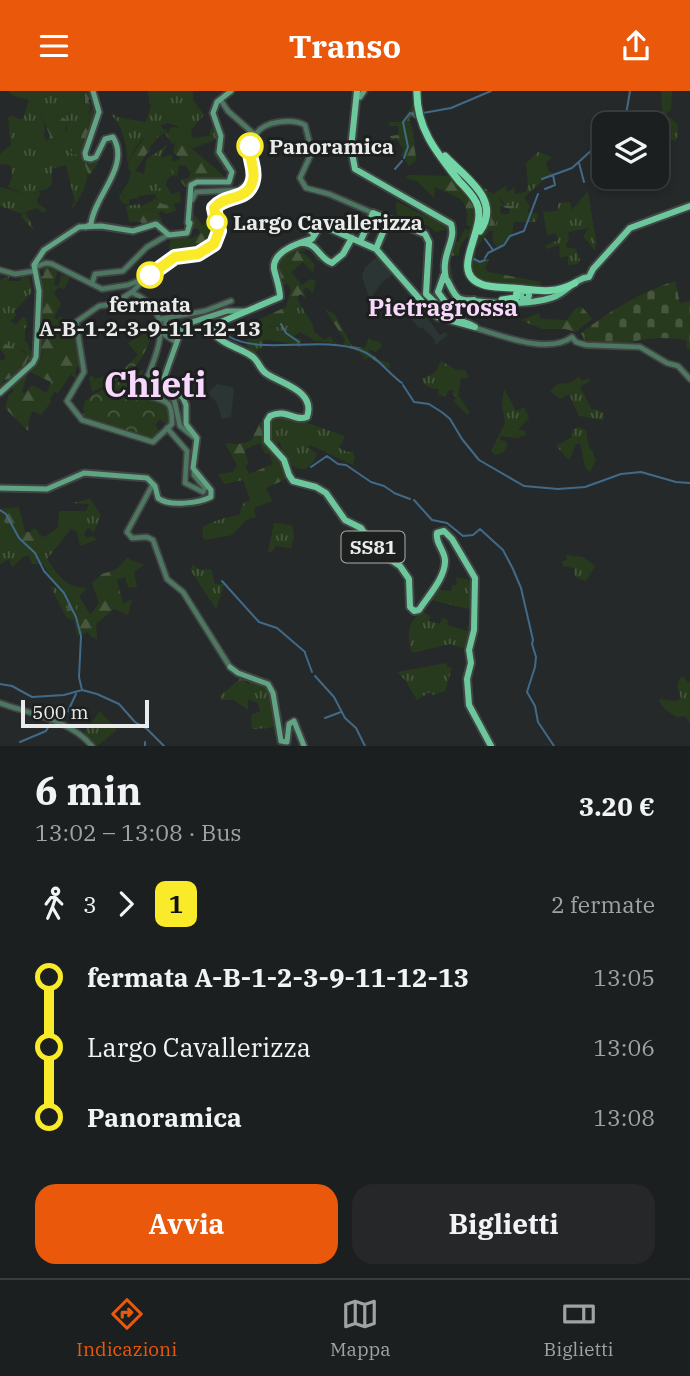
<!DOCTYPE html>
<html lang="it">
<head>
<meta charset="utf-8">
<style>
  :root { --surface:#1c1f1f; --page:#252728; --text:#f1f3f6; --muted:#a0a2a4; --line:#3a3d3d; --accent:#ea580c }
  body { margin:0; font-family:"IBM Plex Serif",serif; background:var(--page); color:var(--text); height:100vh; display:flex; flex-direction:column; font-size:26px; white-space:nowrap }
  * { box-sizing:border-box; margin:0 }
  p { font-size:23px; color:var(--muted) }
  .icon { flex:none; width:38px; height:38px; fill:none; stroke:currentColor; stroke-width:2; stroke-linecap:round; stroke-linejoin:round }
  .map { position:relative; height:655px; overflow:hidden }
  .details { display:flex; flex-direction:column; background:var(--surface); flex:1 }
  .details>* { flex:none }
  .badge { padding:0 14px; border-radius:10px; font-size:24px; line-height:46px }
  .fabs { position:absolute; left:592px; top:21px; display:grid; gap:14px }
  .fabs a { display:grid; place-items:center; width:77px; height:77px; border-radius:14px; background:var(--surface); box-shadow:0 4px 10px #0003,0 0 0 2px var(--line); font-size:35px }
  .scale { position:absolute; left:21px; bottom:18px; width:128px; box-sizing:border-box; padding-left:7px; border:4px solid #eaeceb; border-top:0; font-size:19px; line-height:24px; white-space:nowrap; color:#eaeceb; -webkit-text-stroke:5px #1d201f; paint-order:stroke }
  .map>.badge { position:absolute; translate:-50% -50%; box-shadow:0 0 0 4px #fff }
  .legs { display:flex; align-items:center; gap:10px; height:77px; padding:0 35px; font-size:23px }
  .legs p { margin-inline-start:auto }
  .overview { display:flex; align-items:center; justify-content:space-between; height:119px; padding:0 35px }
  h1 { font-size:38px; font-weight:700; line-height:52px }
  .action { display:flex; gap:14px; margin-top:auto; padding:14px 35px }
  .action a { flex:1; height:80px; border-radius:21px; background:var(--accent); color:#fff; font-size:28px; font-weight:700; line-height:80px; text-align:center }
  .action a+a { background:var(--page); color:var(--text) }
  ul { padding:0 35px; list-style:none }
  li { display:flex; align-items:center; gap:24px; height:70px; font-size:26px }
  li i { display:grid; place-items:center; width:10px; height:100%; margin:0 9px; background:currentColor }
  li i::after { content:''; width:18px; height:18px; margin:-9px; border:5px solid; border-radius:50%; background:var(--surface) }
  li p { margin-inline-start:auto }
  li:first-child i { background:linear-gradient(#0000 50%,currentColor 0) }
  li:last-child i { background:linear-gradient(currentColor 50%,#0000 0) }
  header { display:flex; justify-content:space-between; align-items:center; height:91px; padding:0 35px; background:var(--accent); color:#fff; font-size:32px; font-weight:700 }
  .dock { display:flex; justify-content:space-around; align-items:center; height:98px; border-top:2px solid var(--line); background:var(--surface); font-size:19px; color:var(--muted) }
  .dock a { display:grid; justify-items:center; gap:4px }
  .dock .active { color:var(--accent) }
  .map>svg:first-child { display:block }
</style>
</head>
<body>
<header><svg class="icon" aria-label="menu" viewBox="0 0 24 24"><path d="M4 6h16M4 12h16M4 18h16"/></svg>Transo<svg class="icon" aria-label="share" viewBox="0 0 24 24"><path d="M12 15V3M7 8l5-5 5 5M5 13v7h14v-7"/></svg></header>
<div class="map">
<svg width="690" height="655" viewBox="0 0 690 655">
  <defs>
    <pattern id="grass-tufts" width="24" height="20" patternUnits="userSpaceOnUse" patternTransform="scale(1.75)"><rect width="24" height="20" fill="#283a1d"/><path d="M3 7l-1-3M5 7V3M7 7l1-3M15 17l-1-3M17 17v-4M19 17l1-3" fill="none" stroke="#47573e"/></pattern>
    <pattern id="forest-firs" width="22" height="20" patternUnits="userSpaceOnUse" patternTransform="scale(1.75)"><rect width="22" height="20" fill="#283a1d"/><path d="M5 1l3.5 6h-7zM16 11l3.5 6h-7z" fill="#47573e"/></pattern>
    <pattern id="cemetery-stones" width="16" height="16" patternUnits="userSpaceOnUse" patternTransform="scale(1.75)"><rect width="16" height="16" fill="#283a1d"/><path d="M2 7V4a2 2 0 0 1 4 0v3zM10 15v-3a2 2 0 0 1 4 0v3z" fill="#47573e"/></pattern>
    <pattern id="park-crowns" width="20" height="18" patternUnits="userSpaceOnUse" patternTransform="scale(1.75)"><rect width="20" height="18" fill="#283a1d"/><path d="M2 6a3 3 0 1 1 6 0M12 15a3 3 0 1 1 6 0" fill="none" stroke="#47573e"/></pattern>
  </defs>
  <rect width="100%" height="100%" fill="#262929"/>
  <path fill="#2a3534" d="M379,164L395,182L381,192L370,209L362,186L365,176Z
    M409,208L421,221H423L440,244L445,241L448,244L435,254V250L430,244L422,236L420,238L400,216Z
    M217,293L232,296L234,299L231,326L222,328L217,312L208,302Z"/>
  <path fill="url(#grass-tufts)" d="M48,0H85L84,14L85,15L91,14C87,29 79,43 79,59L73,56L71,62L79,61L81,63C94,84 85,98 73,117L71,115L75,111L66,74L52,78V93L47,98L32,102L41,101L37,109L38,113L46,118L45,121H41L38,117L25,121L34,138H32L21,125L23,123L0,115V96L24,103L8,96L12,87L11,74L0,73V63L11,54L8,27L11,24L18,28H23L28,11C40,19 47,32 44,46L48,50L50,43L67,40V29L51,21L46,16L43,23L38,14V5Z
    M148,0H193V9L204,24L191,39L192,47L210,45V39L213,36L219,45L218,64L229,79L226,81L213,63L217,48L193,57L189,55L178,35L168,32L161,34L162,37L167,40L159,45L155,38C142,45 132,58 128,74C126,57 125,37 112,25L113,23L117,26L144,31L145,33L152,13L150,15Z
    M661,0H672L671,19L662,25V29L666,27H670L678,34V44L675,51L665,43L662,56L657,23L662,21Z
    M168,53L161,65L175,82L158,95H167L171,103L180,101V106L174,107L166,114L145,119L143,124H128L126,115L139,113L141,115L153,110L154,107L159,110L154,103L138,105V107L129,108V113H124L119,107L120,104L124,105L130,94L144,84L146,69Z
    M538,61L552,66L546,72L549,81L553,83C541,89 535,98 524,106L530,116L527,121L538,123L536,131H514L512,143L499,157C487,150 494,134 501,123H513L512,115L504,113V111L503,114V110L493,103L506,95L507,101L515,96L514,103L526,101L528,94L526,72Z
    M588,100L596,151L595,160L583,145L589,137L568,141L569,148L565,156L576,158L580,169L578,173L568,174V165L560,167L559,154L547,158L545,155L558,149L556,142L547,144L543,121L558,120V112L570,111L572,119Z
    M396,110L423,124L426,120L448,131L451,137L436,141L429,135L397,124Z
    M22,184L29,186L32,201L15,220L16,224L11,230L16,234L23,226L26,227L28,235L25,237V250L29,254V258L35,262L31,272L25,260L8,255L0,248V189L9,185V190H20Z
    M298,210L313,234L314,241L325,249L330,245L334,252L315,250L300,241L293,246L301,248V256C287,252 276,249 263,249L264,255L254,262L246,254L248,251L244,245L245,241L250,239L251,232L262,227L269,236H282V226L298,215Z
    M441,270L456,279H465L469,287H461L458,304L470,322L467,323L454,311L456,306L452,303L454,299H449L445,305L438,304L439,298C430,297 426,297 422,288L435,282Z
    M579,286L582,290L589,287L590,290L580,296L592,319L596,318L604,322V329L579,325L569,303L560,308L550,300L558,293L569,292Z
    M504,298L516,320L524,316L529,327L518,339H524L526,344L517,347L501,345L500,349L507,351C507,361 503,362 495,364L491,360L505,332L502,313Z
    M281,323L345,345L339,357L348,361L354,360L353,364L355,365L353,374L310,354L308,356L317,363C306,393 283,373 280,351L271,356L266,342L269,327Z
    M579,336L586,339L588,353L596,369L590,381L585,376L580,352L576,353L569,369L556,355L572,346L573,338Z
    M266,397L272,410L256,416L254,419L256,426L246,429L232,444L204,449L202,437C213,429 225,427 239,424L243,413L250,409L249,405Z
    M90,408L101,424L94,441L88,437L84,443L87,447L93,445L96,449L80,455L77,440L71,438L47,468C59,486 65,496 87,497L79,505L89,522L90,528H79L75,517L66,507L68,517L64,522L51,496H55L61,502L43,473H32L29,464L23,466L12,476L9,468L0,473V420L4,432L17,449L39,450L41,445L44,446L58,437L59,420H86L89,413L72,412Z
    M274,432L292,434L294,445L291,457L276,455L272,461H268Z
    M566,464L583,466L595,475L586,490L575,486L574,477L563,475L562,470L567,469Z
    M192,473L200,479L211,478L215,493H224L216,518L191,480Z
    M456,486L474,490L472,514L469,518L431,509L433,506L429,504L433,498L451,500L452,494H457Z
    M424,521L430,525L429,530L440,533L442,527L448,529L447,534L467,540L471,524V536L466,558L450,553L412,562C407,546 406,528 424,521Z
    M447,572V576L452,577L445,600L432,604L430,601L417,609L405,589L397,581Z
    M684,586L688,592L690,591V632L685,625L677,626C669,621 661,617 659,608L676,610L681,608L677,594L680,587Z
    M241,587L249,594V588L269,596L278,634L269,637L252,638L251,623L260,621L258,612L248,608V619L234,609H220V605Z
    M100,620L117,639L97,655H94L83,643Z"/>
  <path fill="url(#forest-firs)" fill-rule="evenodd" d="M8,0H48L38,5V14L43,22L45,16L52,21L67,29L65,44L56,50L51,47L42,26L28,11L29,9L13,5Z
    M85,0H92C102,21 90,39 83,61L86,68H97L98,72L89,85L81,63L79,61L74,65L71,62L74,55L78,57L86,28L96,11L92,5L88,10L91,14L85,15Z
    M413,14L417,19L419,30L411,25L409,28L413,40L416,69L409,75L401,64L404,59L396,47L392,49L390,45L398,44L399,35H389V31H401Z
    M153,33L159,45L150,56V61L147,62L135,80L143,82L144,84L130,94L127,103L122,105L120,104L129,90L131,81L128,77C130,64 135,60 141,52C146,45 145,38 153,33Z
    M171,36L180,37L189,55L226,87L228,85L227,79L230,80L227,90H194L185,96L180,89L188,87L191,82L186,75L179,74L177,84L168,86L165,98L159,97L158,93L163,92L166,86L174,82L163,67L169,64L173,65L171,69L175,71L181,67L173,62L175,52L172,53L165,42L169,41Z
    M465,80C476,86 485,101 496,104L503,114L512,115L514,118L513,123H509L510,118L500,115L501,123L495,132L493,140H489L476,158L475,169L480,171L489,168L485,178L489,181L541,191V195L557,196L577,187L556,200L479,191C459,165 477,145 489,119Z
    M409,84L454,85L470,105L479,124L470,151V144C464,148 458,157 459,164L450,165C450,176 455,187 453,197L446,180L452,148L458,151L465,138L469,139L470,135L466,134C471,106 456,106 435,96L434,107L417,90L405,87Z
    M180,106L181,111L174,113L176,120L166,123L162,120L158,122L163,131L154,130L144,135L141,131H129L128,124H142L145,119L153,118L158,111L166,114L170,107Z
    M207,119H210C214,135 221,144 207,156L204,154L194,158L174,162V160L169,159L170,151L174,146L193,147L200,142L198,137L193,138V135L190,134L192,121L203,135L209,128Z
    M300,154H308L319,164L320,170H317L310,158L297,162H304L315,174L313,182L303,171L291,181L302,194L311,188L316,190L313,202L307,197L303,198L306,208L301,203L298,205V215L282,226L283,236L267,235L262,227L286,216L291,199L288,193L280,195L276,177L280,165Z
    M48,174L58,177L54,194L58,195L62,183L64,186L67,182L71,183L64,198L58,196L54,202L61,213L54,227L58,229L60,225L70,235L74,228L76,229L73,236L81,274L77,276L75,282L79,289L74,294L76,288L71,283L58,302L54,301L50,308L51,311L41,324L33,320L29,328L28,340L5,317L9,304L14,300L12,295L30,276L22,300L24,303L32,294L47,302L51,291L30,281L42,266L39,245L42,195L39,186L44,184L42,175Z
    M582,216L592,228L576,241L565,238H542L521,229L539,222L540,227L543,228L567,229L576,217Z
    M324,217L335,224L352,255L365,257L369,246L371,249L380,251L382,255L376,261L368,258V259L379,269L390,272V278L370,267L364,268L363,264L351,257L334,253V249L336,253L343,255L345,249Z
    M0,248C8,258 22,256 29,266L19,285L4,289L2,292L7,293L14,287L0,302V269H4L6,266L0,257Z
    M260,331L263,333L268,356L281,371L288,387L249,405L243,389L224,393L218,383L233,381L237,374L225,352L237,353L251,350ZM260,352L265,363L269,362L273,373L249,383L245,375L249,373L244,359Z
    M19,416L25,441H30L35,437L41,445L35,457C17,453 4,436 0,418Z
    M127,467L144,474L134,481L137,497L128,496L125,486L117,489L123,513L132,508L128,524L114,518L96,533L97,548L91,546L88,541L77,545L74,529L67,527L64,522L68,517L67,504L72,505C78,512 74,521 79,528H90L89,522L91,523L99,512L92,492L102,483L117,478Z"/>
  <path fill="url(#cemetery-stones)" d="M675,190L680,212L690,210V258H687L686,249C667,246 651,246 631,251L632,254L586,252L581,242C610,220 640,201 675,190Z"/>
  <path fill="url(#park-crowns)" d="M151,238L153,241C139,281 129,283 92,301L89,286L93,285L95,288L122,280L138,264L128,252Z
    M141,279L144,280L135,295L139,304C161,314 169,305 170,334L168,335L160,328L155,334L159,339L155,349L94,332L95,329L86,327L83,323L85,320L82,319L85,313L84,311L94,303L133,284L137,286Z"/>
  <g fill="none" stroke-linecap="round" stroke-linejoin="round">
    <path stroke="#416a89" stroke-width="2" d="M423,22L451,17L491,0
      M618,33L627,18L630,0
      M404,67L408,56L403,31L410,22L418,24
      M579,72L584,91
      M395,78L402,70
      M542,88L572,77L604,48
      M545,98L555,94L553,84
      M485,148L493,159
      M485,167L488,162L504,154L510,145L524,140L538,103
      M474,168L480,171L485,169
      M281,233L286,242L299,251
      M228,245C261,265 319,244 360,259C377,265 388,282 402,292
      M403,294L414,311L429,313L443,322L450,328L462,348L479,369L524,395L558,398L585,396L621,383L641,381L676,391L690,392
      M311,376L327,365L338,373L346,374L371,391L384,395L393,401
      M394,402L410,408
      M414,409L432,429L447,432L463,445L473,444L480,438L503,459L513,478L521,497L533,549L532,553L536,566L535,576L527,601L535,615L538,631L554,655
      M0,419L6,423L19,447L35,462L44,480L64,502L76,526L81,545L79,586L82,599
      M222,490L259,531L277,537L305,561
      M305,562L312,581
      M315,585L334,606L345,627L356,637L365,655
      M0,593L12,595L32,606L64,604L82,599L97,603L119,613L135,631L147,638L164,655
      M325,627L341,621
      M59,630L68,620L76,603
      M20,651L46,640L52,630
      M145,651V655"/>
    <g stroke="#414444" stroke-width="8">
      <path id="tertiary" d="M220,8L228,20L254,43
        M256,43C264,30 292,27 305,34L312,61L300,87L306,97L329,103L373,122
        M192,109L196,101L239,99L253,87
        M35,176L46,172L52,173L102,198L128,194L146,187L175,166L197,164L208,158L215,150L218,143L214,117C224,104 243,111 251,95C261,76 242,66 254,46
        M0,179L15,183L35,180
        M146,187L132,201L113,213L99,215L76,231L84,281L67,310L82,329L153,351L172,333C172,310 169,311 149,305L148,303
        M92,193L95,183L123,180L147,156L166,145
        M133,202C177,222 158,258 145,293V298L148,303
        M166,227L165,244L176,251
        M160,228L205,220L231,210
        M475,237C501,244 548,264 572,246L576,251L586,254L640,256L667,272L678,275L690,288
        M149,303L167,305L174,308L180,335L196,348
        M167,337L187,360L185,392L203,401L205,397L194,384V380
        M153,393L127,441L132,447L147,446L153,449L167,488L183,501L230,576
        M0,612C31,623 70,629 92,655"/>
    </g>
    <g stroke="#414444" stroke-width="9">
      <path id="secondary" d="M360,6L364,0
        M86,136L91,133C94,105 131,75 113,46L105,48L96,66L91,68L86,67L85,62L99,21L93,0
        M0,302L33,272L36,266L39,200L34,174L44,159L79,136L101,135L133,140L156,133L169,144L187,142L190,132H188L191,94L197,91H229L232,81L219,61L221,45L213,22L217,11L231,0
        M0,397L47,398L84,382L147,387L155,395L158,407C169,416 199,412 211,406V399L193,377L197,347L186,333V314L183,307L163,293V290L183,234L227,220H246
        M230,576L238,582L268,593L273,602L281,650L287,651L289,633L294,630L304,655"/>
    </g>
    <g stroke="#414444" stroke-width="10">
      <path id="primary" d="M357,0L351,57L355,78L451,133C457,150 440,163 446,188
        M321,134L312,148C299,152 272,160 274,178C276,187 280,197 280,206L221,231L215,236V244C225,255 241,257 253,266C259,271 260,279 267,283C282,293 316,300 307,326C294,331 287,317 270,325L267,330V350L284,369L289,384L293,390L316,396L326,402L345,429L361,437L375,458L400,475L409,488L410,516L414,520L419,519C428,505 446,486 445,469C444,458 435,452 437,442L444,440L452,448L475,487L474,539L469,559L471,572L467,588L469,614L491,655
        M314,143L311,140L317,132L376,158L431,221L438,226L475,236C463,228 438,228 434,212
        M360,151L373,122L425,143L429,151L426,203L444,220L448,215L438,201L444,184
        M305,152C318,154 320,168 332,172L343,163L352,147
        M376,158L388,129
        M447,189C455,203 455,211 474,209
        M521 204a4 4 0 1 1 8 0a4 4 0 1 1-8 0Z
        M473,210C494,213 536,214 556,205C567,200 576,187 589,186L593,178L630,137L690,115"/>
    </g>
    <g stroke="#414444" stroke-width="10">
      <path id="trunk" d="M417,0C416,37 437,62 459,90C465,96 472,103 476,111C490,136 447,180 481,193C490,197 503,196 513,197C537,199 552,204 575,192
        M445,65C465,86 502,109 480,140
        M502,209L516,207L517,200"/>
    </g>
    <use href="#tertiary" stroke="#4e7762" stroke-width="4.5"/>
    <use href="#secondary" stroke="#60a483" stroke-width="5"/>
    <use href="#primary" stroke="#6cc79c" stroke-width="6"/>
    <use href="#trunk" stroke="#72d6a7" stroke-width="7"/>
  </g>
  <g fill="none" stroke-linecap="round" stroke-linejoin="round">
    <g stroke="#fff" stroke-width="16">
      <path id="line-1" d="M150,184L175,166L198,163L214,153L219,140L214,117C225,103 248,111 253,89C256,76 248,68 250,55"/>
    </g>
    <use href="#line-1" stroke="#f9eb2a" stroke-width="10"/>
  </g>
  <g fill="#fff" stroke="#f9eb2a" stroke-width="3.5">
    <circle cx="250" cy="55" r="12"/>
    <circle cx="217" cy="131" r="9"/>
    <circle cx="150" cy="184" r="12"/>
  </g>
  <g text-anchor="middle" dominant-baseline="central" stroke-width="6" stroke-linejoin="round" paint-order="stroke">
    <rect fill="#1d201f" stroke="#acafae" stroke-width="2" x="341.5" y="440.5" width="63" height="31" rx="5"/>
    <g font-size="19" font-weight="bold" fill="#eaeceb">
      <text x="373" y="456">SS81</text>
    </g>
    <g font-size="21" font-weight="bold" fill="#eaeceb" stroke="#1d201f" text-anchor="start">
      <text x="269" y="55">Panoramica</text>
      <text x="233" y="131">Largo Cavallerizza</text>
      <text x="150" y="213" text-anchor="middle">fermata<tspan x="150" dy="24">A-B-1-2-3-9-11-12-13</tspan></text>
    </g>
    <g font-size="24" font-weight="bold" fill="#f8d8fd" stroke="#1d201f">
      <text x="443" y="216">Pietragrossa</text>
    </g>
    <g font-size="35" font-weight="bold" fill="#f8d8fd" stroke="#1d201f">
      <text x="155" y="293">Chieti</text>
    </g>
  </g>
</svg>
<div class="fabs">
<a><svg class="icon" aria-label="layers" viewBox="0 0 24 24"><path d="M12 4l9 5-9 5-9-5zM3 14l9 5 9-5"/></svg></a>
</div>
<div class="scale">500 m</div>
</div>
<section class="details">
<div class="overview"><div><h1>6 min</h1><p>13:02 – 13:08 · Bus</p></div><b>3.20 €</b></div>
<div class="legs"><svg class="icon" aria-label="walk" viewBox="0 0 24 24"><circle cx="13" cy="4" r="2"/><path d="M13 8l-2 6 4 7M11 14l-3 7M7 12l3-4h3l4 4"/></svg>3<svg class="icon" aria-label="forward" viewBox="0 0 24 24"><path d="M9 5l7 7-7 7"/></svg><b class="badge" style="background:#f9eb2a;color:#111">1</b><p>2 fermate</p></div>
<ul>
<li><i style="color:#f9eb2a"></i><b>fermata A-B-1-2-3-9-11-12-13</b><p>13:05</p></li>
<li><i style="color:#f9eb2a"></i><span>Largo Cavallerizza</span><p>13:06</p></li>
<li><i style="color:#f9eb2a"></i><b>Panoramica</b><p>13:08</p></li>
</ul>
<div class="action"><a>Avvia</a><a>Biglietti</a></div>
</section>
<nav class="dock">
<a class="active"><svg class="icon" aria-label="directions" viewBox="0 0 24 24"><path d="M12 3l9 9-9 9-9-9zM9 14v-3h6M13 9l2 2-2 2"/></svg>Indicazioni</a>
<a><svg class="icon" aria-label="map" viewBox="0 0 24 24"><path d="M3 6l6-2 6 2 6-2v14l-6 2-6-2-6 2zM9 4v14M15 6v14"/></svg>Mappa</a>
<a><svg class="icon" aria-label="tickets" viewBox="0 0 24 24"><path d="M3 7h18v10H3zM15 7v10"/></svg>Biglietti</a>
</nav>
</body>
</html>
